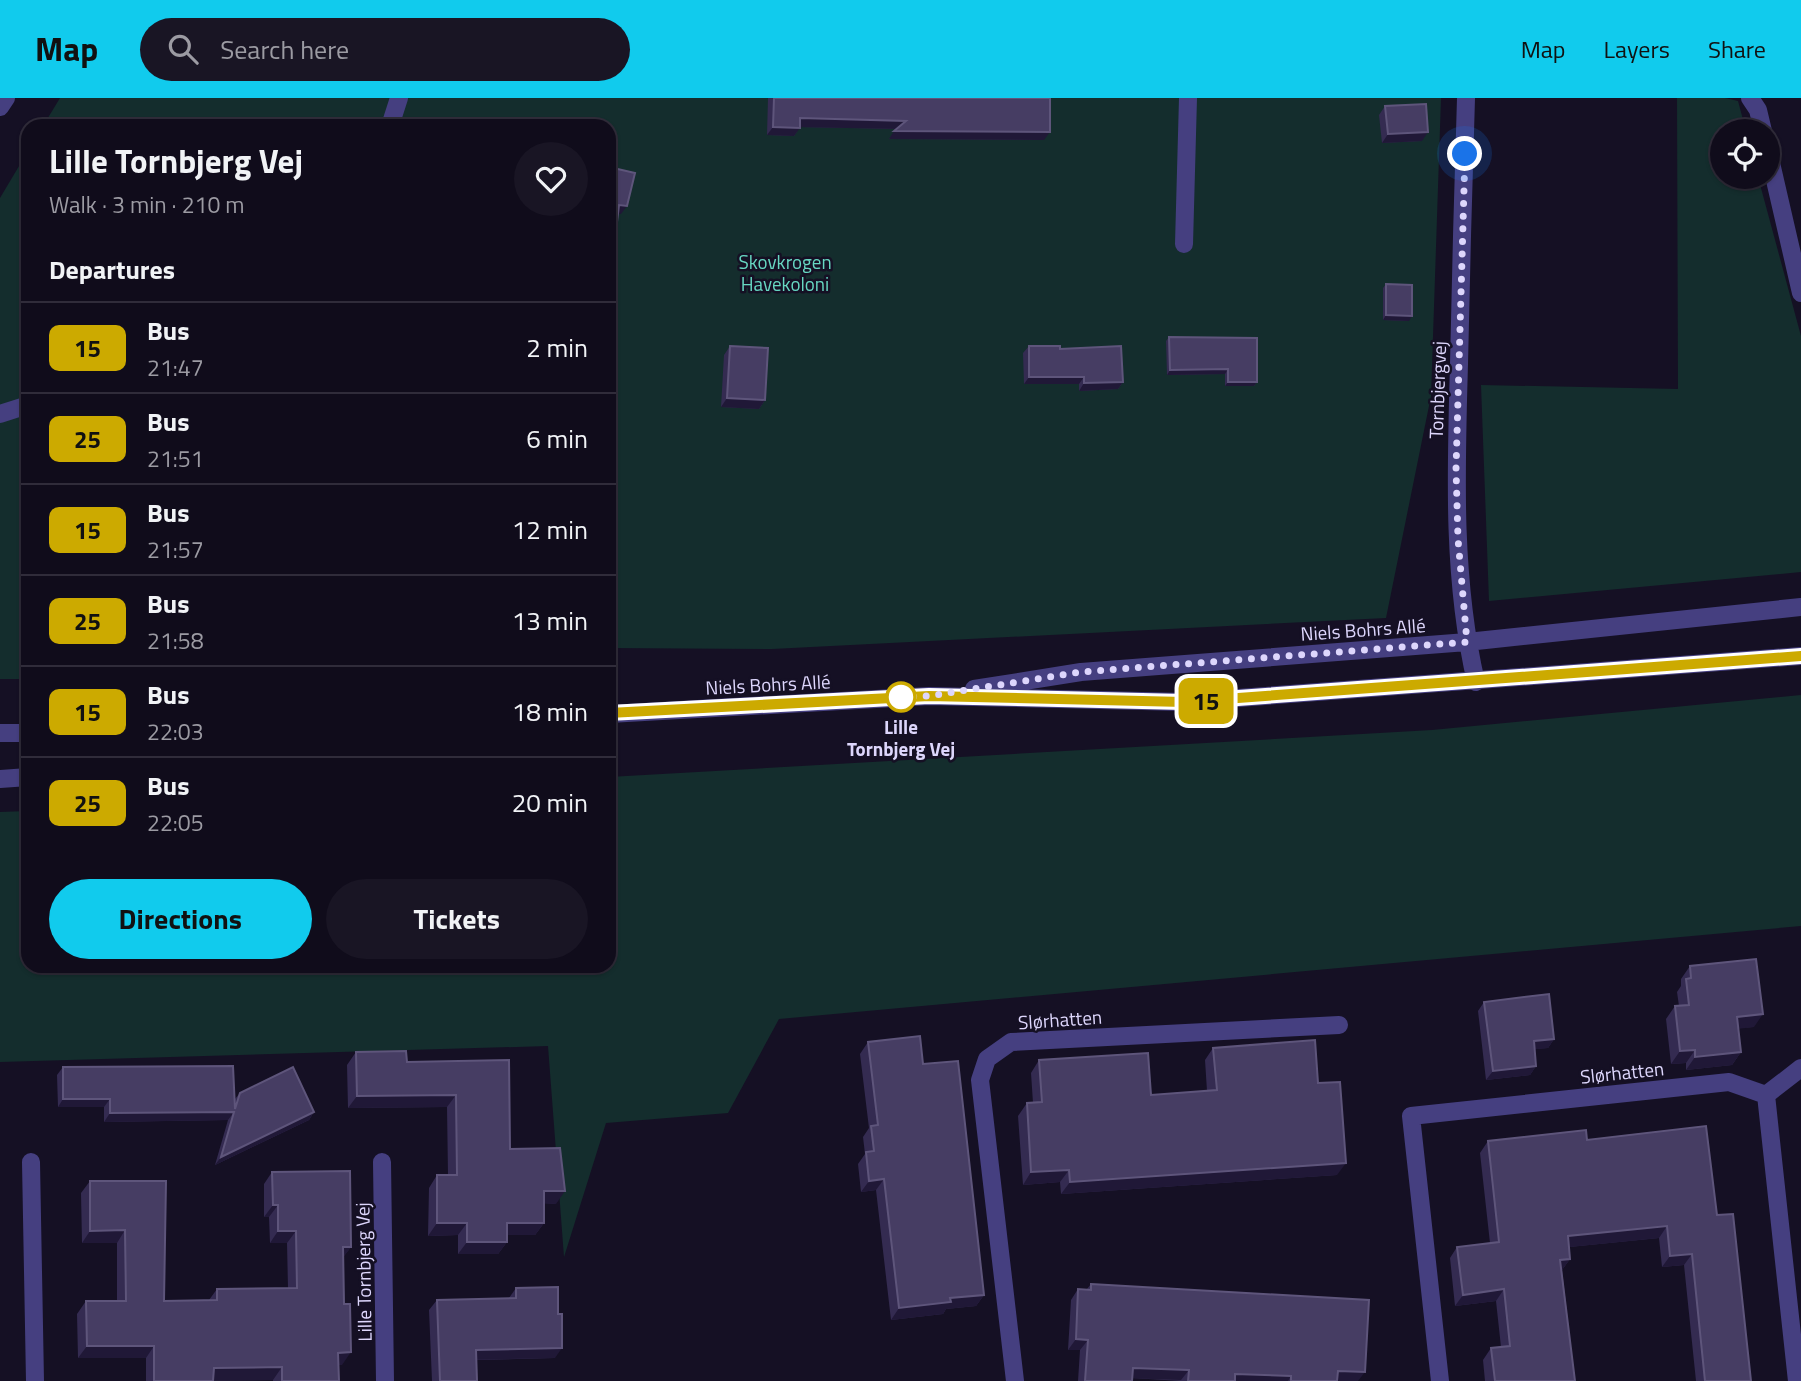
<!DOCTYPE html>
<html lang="en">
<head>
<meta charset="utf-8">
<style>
  :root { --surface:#100c1b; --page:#191524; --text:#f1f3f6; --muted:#9c9ba3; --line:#302c3a; --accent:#11cbed }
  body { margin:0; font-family:"Titillium Web",sans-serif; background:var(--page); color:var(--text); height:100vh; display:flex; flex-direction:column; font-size:26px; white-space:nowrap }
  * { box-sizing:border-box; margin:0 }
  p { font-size:23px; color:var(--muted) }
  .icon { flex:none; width:38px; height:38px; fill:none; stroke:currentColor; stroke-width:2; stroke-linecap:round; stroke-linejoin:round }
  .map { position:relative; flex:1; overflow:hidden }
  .details { position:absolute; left:21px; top:21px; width:595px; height:854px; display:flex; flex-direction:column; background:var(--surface); border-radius:21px; box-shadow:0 2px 5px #0004,0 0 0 2px var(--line) }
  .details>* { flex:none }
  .badge { padding:0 14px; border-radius:10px; font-size:24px; line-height:46px }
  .buttons { position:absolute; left:1710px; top:21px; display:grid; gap:14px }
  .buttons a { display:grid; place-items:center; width:70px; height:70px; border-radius:50%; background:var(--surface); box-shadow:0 2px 5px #0004,0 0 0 2px var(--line); font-size:35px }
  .you { position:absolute; width:35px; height:35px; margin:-18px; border:5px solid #fff; border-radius:50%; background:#1a73e8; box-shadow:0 0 0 10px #1a73e833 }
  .map>.badge { position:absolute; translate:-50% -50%; box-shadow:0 0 0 4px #fff }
  h2 { padding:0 28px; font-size:26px; line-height:63px }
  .round { display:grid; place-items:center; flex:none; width:74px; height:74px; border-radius:37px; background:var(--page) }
  .head { display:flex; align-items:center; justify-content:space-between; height:119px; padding:0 28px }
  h1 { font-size:33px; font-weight:700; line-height:52px }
  .primary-button { display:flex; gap:14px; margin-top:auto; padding:14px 28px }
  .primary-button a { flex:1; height:80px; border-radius:42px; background:var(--accent); color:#111; font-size:28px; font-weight:700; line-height:80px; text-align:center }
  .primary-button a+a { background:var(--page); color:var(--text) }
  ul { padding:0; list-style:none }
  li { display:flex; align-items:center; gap:21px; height:91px; padding:0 28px; border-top:2px solid var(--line) }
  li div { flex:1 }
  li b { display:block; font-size:26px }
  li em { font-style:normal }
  li .badge { min-width:77px; font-weight:700; text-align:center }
  header { display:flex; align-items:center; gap:42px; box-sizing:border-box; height:98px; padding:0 35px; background:var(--accent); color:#111 }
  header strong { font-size:33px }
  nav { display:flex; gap:38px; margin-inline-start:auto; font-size:24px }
  .search { width:490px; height:63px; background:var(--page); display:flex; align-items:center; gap:18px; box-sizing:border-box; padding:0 24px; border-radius:38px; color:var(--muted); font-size:26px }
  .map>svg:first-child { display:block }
</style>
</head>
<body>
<header>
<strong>Map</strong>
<div class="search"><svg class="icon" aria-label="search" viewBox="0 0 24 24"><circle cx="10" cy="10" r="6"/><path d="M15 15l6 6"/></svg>Search here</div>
<nav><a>Map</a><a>Layers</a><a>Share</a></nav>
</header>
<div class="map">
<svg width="1801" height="1283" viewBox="0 0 1801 1283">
  <rect width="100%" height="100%" fill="#151024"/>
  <path fill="#142d2d" d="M60,0H1441L1431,298L1386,520L772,551L609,550V28H43Z
    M1677,0H1725L1738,3L1746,33H1722V79H1758L1801,238V474L1489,503L1481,287L1678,291Z
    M28,53V581H0V100Z
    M1801,597V828L779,921L728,1015L606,1025L564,1159L548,948L0,964V714L28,713V868H609V679L1432,632Z"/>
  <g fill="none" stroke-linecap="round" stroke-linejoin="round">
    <path stroke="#453f80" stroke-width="18" d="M1466,0C1463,89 1461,177 1459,266C1456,372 1452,480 1476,584
      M1750,0L1758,12L1763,33
      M0,9L6,0
      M390,28L399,0
      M1768,52L1801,195
      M1184,146L1188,0
      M0,316L28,307
      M974,591L1081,574L1467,544L1801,509
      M609,616L929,598L1184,604L1801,558
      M0,635H28
      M0,681L28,679
      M1766,997L1801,970
      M31,1064L35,1283
      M382,1064L385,1283
      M1015,1283L980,982L987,961L1011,944L1339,927
      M1440,1283L1411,1018L1729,984L1766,997L1797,1283"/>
  </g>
  <path fill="#342b51" d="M768,0H774L1044,42L889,41L897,31L800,29L794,38L767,37Z
    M1385,8L1422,43L1382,45L1379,17Z
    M1386,186L1409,223L1383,222V190Z
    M1169,239L1257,284L1254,288H1225V276L1167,277L1166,243Z
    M730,248L765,302L759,311L721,309L724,257Z
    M1029,248L1060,251L1123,284L1118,291L1079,293V286H1024L1023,255Z
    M1690,868L1754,929L1738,930L1741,954L1732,967L1686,972V965L1671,966L1666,921L1675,908H1679L1677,894L1681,888V881Z
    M1484,904L1554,941L1548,950L1534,951L1536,968L1530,977L1486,982L1478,913Z
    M868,944L923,966L984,1197L976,1208L946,1211L943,1216L891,1222L876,1092L861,1094L858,1066L865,1056L863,1039L869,1030L860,956Z
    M1213,950L1318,985L1337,1077L1061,1096L1060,1084L1023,1087L1018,1018L1027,1005H1033L1031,975L1039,962L1151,997L1207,993L1205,962Z
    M356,954L407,964L509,962L510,1051L556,1106L544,1105V1125L535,1137H507V1144L498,1156H458V1137L428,1138L429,1090L437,1077H448L447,1009L348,1010L347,967Z
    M63,969L234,1002L240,995L314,1014L309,1022L215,1067L228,1022L104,1024V1009H58L57,977Z
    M1587,1042L1717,1117L1751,1283H1696L1684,1167L1662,1169L1659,1140L1569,1149L1570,1161L1562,1172L1575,1283H1485L1483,1262L1491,1250L1501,1249L1496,1203L1455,1208L1450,1160L1457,1149L1490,1145L1480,1055L1488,1043Z
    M272,1074L351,1149L343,1159L342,1267H338L339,1283H273V1282L146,1283V1260H78L77,1216L86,1203H117V1145H82L81,1095L90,1083H166L164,1203L209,1202L217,1191L288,1190L287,1145H270L269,1119H264V1086Z
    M1091,1186L1358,1283H1181L1132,1280V1283H1078L1080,1252H1068L1071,1202L1078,1191H1087Z
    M516,1190L555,1260L477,1262V1283H432L429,1212L437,1202L509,1200Z"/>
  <path fill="#201837" d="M800,20L906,23L901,31L794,29Z
    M773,29L800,30L794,38L767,37Z
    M894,33L1050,34L1044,42L889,41Z
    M1428,34L1422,43L1382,45L1388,36Z
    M619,107L627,108L621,116L613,115Z
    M1386,217L1412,218L1409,223L1383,222Z
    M1228,271L1225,276L1167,277L1170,272Z
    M1029,279H1084L1079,286H1024Z
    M1123,284L1118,291L1079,293L1084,285Z
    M1228,284H1257L1254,288H1225Z
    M727,300L765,302L759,311L721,309Z
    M1763,916L1754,929L1728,932L1737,919Z
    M1554,941L1548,950L1527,952L1534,943Z
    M1695,952L1686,965L1671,966L1680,953Z
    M1741,954L1732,967L1686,972L1695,959Z
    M1536,968L1530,977L1486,982L1493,973Z
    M456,997L447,1009L348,1010L357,998Z
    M63,1001H110L104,1009H58Z
    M234,1014L228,1022L104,1024L110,1015Z
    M314,1014L309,1022L215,1067L221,1059Z
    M1346,1065L1337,1077L1061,1096L1070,1084Z
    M1069,1072L1060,1084L1023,1087L1031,1074Z
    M884,1081L876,1092L861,1094L869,1083Z
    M544,1093H565L556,1106L535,1105Z
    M273,1107H278L269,1119H264Z
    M437,1125H467L458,1137L428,1138Z
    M507,1125H544L535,1137H498Z
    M1667,1128L1659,1140L1560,1150L1568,1138Z
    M125,1132L117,1145H82L90,1133Z
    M278,1133H296L287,1145H270Z
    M467,1144H507L498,1156H458Z
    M343,1149H351L342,1161Z
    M1692,1156L1684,1167L1662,1169L1670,1158Z
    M1570,1161L1562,1172L1552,1173L1560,1162Z
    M1504,1191L1496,1203L1455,1208L1463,1197Z
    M984,1197L976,1208L946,1211L943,1216L891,1222L899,1210L950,1200Z
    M1076,1241L1088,1242L1080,1252H1068Z
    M87,1248H154L146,1260H78Z
    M562,1250L555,1260L469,1262L476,1252Z
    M351,1254L342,1267H330L338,1255Z
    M282,1269L273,1282H205L214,1270Z
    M1133,1270L1189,1272L1181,1282L1125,1280Z
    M1338,1273L1365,1274L1358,1283H1331Z
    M1235,1276L1291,1278L1288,1283H1231Z"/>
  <path fill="#463d63" stroke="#5e557b" stroke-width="2" d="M774,0H1050V34L894,33L906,23L800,20V30L773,29Z
    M1426,6L1428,34L1388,36L1385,8Z
    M609,69L635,75L627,108L619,107L611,176H609Z
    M1386,186L1412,187V218L1386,217Z
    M1169,239L1257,240V284H1228V271L1170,272Z
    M730,248L768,250L765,302L727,300Z
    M1029,248H1060V251L1121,248L1123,284L1084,285V279H1029Z
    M1756,861L1763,916L1737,919L1741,954L1695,959V952L1680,953L1675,908L1689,907L1686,881L1691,880L1690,868Z
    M1549,896L1554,941L1534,943L1536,968L1493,973L1484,904Z
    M920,938L923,966L958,963L984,1197L950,1200L951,1204L899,1210L884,1081L869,1083L866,1054L874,1053L871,1028L878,1027L868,944Z
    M1315,942L1318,985L1340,984L1346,1065L1070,1084L1069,1072L1031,1074L1027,1005L1042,1004L1039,962L1148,955L1151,997L1217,992L1213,950Z
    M406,953L407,964L509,962L510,1051L560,1050L565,1093H544V1125H507V1144H467V1125H437V1077H457L456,997L357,998L356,954Z
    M233,968L235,1011L240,995L293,969L314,1014L221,1059L234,1014L110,1015V1001H63V969Z
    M1706,1028L1717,1117L1733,1116L1751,1283H1705L1692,1156L1670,1158L1667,1128L1568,1138L1570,1161L1560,1162L1575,1283H1495L1491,1250L1510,1248L1504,1191L1463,1197L1457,1149L1499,1144L1488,1043L1586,1032L1587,1042Z
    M350,1073L351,1149H343L344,1206H350L351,1254L338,1255L339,1283H282V1269L214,1270L213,1283H154V1248H87L86,1203H126L125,1132L90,1133V1083H166L164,1203L217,1202V1191L297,1190L296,1133H278V1107H273L272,1074Z
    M1091,1186L1369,1202L1365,1274L1338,1273L1337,1283H1291V1278L1235,1276V1283H1188L1189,1272L1133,1270L1132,1283H1085L1088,1242L1076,1241L1078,1191L1091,1192Z
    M558,1189V1216H562V1250L476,1252L477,1283H440L437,1202L516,1200V1190Z"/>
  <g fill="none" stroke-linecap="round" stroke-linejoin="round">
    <g stroke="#fff" stroke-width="16">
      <path id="line" d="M609,615L929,598L1184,604L1801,558"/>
    </g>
    <use href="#line" stroke="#ca0" stroke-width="10"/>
    <path stroke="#ddd6fc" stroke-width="7" stroke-dasharray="0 12.6" d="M901,599L929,598L1081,574L1467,544L1458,441L1456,371L1465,56"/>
  </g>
  <circle fill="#fff" stroke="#ca0" stroke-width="3.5" cx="901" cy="599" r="14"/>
  <g text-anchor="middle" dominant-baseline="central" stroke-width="5" stroke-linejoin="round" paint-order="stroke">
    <g font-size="19" fill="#67d7c2" stroke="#151024">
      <text x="785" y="163">Skovkrogen<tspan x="785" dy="22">Havekoloni</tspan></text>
    </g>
    <g font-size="19" fill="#ddd6fc" stroke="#151024">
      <text transform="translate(1437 292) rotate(-88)">Tornbjergvej</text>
      <text transform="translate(1363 531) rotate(-4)">Niels Bohrs Allé</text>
      <text transform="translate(768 586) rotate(-3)">Niels Bohrs Allé</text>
      <text transform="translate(1060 921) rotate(-4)">Slørhatten</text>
      <text transform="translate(1622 974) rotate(-6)">Slørhatten</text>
      <text transform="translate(363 1174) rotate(-91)">Lille Tornbjerg Vej</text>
    </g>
    <g font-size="19" font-weight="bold" fill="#ddd6fc" stroke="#151024">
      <text x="901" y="628">Lille<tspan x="901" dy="22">Tornbjerg Vej</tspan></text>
    </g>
  </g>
</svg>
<div class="buttons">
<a><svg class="icon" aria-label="locate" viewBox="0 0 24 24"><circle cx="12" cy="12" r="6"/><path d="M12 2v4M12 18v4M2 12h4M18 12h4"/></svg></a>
</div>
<div class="you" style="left:1465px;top:56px"></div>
<b class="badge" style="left:1206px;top:603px;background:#ca0;color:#111">15</b>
<section class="details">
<div class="head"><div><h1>Lille Tornbjerg Vej</h1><p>Walk · 3 min · 210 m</p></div><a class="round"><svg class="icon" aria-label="heart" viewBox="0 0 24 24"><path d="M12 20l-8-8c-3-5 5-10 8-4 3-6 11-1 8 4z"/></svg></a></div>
<h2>Departures</h2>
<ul>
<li><span class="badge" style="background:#ca0;color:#111">15</span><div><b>Bus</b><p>21:47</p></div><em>2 min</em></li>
<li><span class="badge" style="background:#ca0;color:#111">25</span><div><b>Bus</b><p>21:51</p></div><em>6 min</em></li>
<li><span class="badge" style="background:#ca0;color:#111">15</span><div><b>Bus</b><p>21:57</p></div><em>12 min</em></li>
<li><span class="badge" style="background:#ca0;color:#111">25</span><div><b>Bus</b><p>21:58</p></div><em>13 min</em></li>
<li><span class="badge" style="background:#ca0;color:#111">15</span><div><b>Bus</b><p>22:03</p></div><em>18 min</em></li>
<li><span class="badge" style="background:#ca0;color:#111">25</span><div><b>Bus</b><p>22:05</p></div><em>20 min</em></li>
</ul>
<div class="primary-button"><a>Directions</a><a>Tickets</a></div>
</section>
</div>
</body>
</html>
